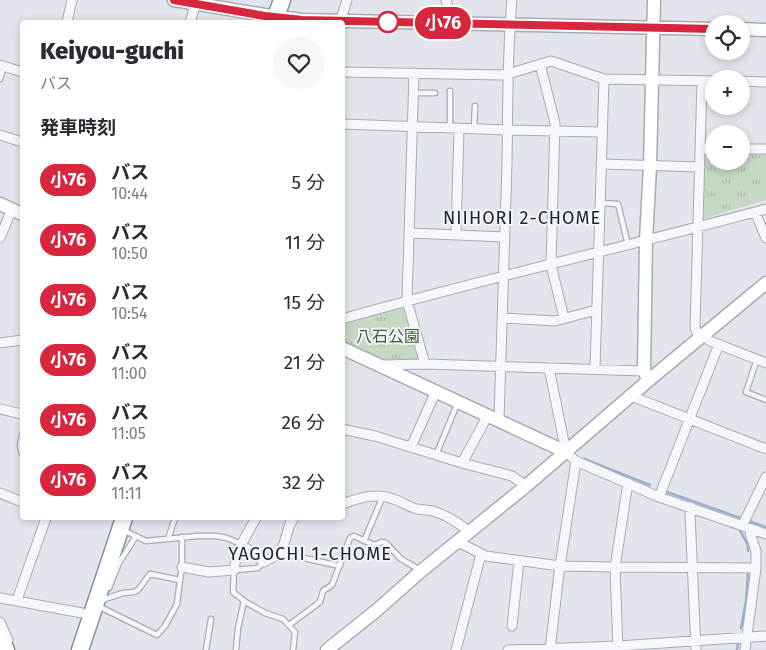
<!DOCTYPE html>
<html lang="ja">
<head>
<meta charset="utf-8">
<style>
  :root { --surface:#fff; --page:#f7f7f7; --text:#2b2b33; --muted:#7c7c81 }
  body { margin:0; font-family:"Fira Sans","Noto Sans JP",sans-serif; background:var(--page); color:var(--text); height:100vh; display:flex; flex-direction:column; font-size:19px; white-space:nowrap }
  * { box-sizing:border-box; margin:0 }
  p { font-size:16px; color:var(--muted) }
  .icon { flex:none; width:28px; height:28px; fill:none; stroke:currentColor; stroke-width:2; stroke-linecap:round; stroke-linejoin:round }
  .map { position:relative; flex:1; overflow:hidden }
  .side { position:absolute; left:20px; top:20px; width:325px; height:500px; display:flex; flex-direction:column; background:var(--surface); border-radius:5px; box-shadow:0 2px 8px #0003 }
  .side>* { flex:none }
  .badge { padding:0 10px; border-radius:16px; font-size:18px; line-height:32px }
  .tools { position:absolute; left:705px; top:15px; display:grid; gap:10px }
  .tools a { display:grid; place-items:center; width:45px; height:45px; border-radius:50%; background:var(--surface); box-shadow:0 2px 8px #0003; font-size:25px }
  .map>.badge { position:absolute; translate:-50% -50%; box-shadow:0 0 0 2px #fff }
  h2 { padding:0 20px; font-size:19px; line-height:45px }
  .round { display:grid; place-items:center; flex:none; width:52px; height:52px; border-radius:26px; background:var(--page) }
  .headline { display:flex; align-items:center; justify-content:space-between; height:85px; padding:0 20px }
  h1 { font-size:24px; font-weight:800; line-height:38px }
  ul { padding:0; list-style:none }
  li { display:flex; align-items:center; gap:15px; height:60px; padding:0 20px }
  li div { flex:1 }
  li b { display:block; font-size:19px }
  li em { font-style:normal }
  li .badge { min-width:55px; font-weight:700; text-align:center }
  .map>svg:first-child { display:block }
</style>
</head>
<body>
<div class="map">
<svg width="766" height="650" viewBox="0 0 766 650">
  <defs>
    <pattern id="park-tufts" width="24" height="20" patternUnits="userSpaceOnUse" patternTransform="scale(1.25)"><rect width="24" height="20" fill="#c6d7c3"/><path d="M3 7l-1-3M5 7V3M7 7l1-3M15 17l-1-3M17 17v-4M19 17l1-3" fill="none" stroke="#aab9a9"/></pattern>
  </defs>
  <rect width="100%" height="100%" fill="#e3e5ec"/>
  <path fill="url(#park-tufts)" d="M766,151V200L703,219L705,152H714V161H741V152Z
    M405,307L420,360L383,363L343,344L342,322Z"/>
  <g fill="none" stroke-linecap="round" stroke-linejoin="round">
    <path stroke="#9baece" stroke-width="2.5" d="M584,459L650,485
      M667,492L766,527
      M739,529L748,545V551
      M741,628L746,601L748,572
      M737,650L738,643"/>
    <g stroke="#a7abb7" stroke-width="7">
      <path id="lane" d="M0,79L4,66
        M414,93H435
        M450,128V91
        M474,129L475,106
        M600,203L618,204L628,245
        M757,359L746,392L766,400
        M22,435L20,446L22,454
        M436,455L458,402
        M123,530L146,541L198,536H216L227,538L241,544
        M168,539L175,518
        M364,541L383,496
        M281,553L340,566
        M264,562L258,568L234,570L233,592L244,601L265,613L283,619L295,632L293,650
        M109,588L119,563L136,536
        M101,603L105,599L123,593L134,592L138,590L150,574L180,580L182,567V537
        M98,606L157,635L165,626L177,604L180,580
        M289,625L320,602L323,591L332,585L350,538L354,536L374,545L382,542L386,543L401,559L420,570
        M206,650L211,619
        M236,650L238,628L244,601"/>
    </g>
    <g stroke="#a7abb7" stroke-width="11">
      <path id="street" d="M446,0L452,23
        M67,22L72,0
        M190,22L197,0
        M340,22L347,0
        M540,64L555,123L551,265L564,318
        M0,65L22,72
        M342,72L500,75L508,74L551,61L604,79L714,81
        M414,73L407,301L425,364
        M741,81L766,82
        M342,124L508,130L602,132
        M0,135L22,142
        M701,149H714
        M741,149H766
        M601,164L700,167
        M755,212L766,238
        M409,233L505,237
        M456,235L459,129
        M0,238L12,209
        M503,318L555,321L596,310
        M342,319C483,279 625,247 766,209
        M703,336L710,341L766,363
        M700,339L695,328L702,81
        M0,343L22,340
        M382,365L425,364L644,371
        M549,368L566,452L576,461L659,497L766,534
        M595,369L604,79
        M631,396L766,449
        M0,409L22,414
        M499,420C502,334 505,248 507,163C508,108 507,54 512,0
        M342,429L375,436L462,463L512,476L526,486
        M411,447L436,391
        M462,463L488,415
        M0,493L22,502
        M659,497L719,344
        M342,504C361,497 377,492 396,500C403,503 410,507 417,509C422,510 428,510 433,511C447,515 458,523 470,532
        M691,507L690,513L696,650
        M742,526L766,477
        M458,542L486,556L560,566L615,567L756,568
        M241,544L264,562L281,553L290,524L294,518
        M182,567L209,572L234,570L237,552L256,518
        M0,598L82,613
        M17,600L46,518
        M0,622L8,640
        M512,626L519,561
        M456,650L481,554
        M508,650L618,646L766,636
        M550,650L559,573L576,461
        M618,650L615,567L628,483
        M745,650L756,568V551L750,533L751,529"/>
    </g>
    <g stroke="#a7abb7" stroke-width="15">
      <path id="secondary" d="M174,0L265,15L302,20L714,29
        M741,29L766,30
        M0,204L22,214
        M342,348L566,452
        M649,380L644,371L646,240L650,166L654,0
        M327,650L377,610L421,571L526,486L649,380L766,283"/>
    </g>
    <g stroke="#8990a4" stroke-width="19">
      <path id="highway" d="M274,22L282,0
        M0,637L6,650
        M80,650L124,518"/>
    </g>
    <use href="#lane" stroke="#f6f7fa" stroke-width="4.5"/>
    <use href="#street" stroke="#f6f7fa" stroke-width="9"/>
    <use href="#secondary" stroke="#fff" stroke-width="12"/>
    <use href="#highway" stroke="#fff" stroke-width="16"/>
  </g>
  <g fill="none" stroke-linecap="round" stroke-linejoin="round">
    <g stroke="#fff" stroke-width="11">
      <path id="line" d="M174,0L265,16L302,20L714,29"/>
    </g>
    <use href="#line" stroke="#d7263d" stroke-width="8"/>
  </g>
  <circle fill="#fff" stroke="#d7263d" stroke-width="2.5" cx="388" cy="22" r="10"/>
  <g text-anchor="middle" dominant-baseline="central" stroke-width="4" stroke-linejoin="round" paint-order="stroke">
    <g font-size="16" fill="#386335" stroke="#f3f5f9">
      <text x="388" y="336">八石公園</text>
    </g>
    <g font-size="18" letter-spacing="1" fill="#1b2137" stroke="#f3f5f9">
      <text x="522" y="218">NIIHORI 2-CHOME</text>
      <text x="310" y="554">YAGOCHI 1-CHOME</text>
    </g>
  </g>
</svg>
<div class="tools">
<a><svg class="icon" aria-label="locate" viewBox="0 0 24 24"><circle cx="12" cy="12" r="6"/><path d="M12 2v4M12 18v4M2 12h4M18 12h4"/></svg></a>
<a>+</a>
<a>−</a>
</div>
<b class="badge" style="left:443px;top:23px;background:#d7263d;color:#fff">小76</b>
<section class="side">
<div class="headline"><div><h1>Keiyou-guchi</h1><p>バス</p></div><a class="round"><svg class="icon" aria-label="heart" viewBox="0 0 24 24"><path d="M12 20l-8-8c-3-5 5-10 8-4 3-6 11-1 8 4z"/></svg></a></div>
<h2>発車時刻</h2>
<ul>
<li><span class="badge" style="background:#d7263d;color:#fff">小76</span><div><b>バス</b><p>10:44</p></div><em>5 分</em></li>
<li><span class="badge" style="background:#d7263d;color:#fff">小76</span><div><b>バス</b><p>10:50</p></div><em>11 分</em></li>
<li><span class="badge" style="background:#d7263d;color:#fff">小76</span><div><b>バス</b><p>10:54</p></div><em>15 分</em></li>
<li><span class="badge" style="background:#d7263d;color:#fff">小76</span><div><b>バス</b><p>11:00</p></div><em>21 分</em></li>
<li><span class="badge" style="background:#d7263d;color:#fff">小76</span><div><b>バス</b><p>11:05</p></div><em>26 分</em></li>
<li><span class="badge" style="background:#d7263d;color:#fff">小76</span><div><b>バス</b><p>11:11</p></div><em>32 分</em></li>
</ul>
</section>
</div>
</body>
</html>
